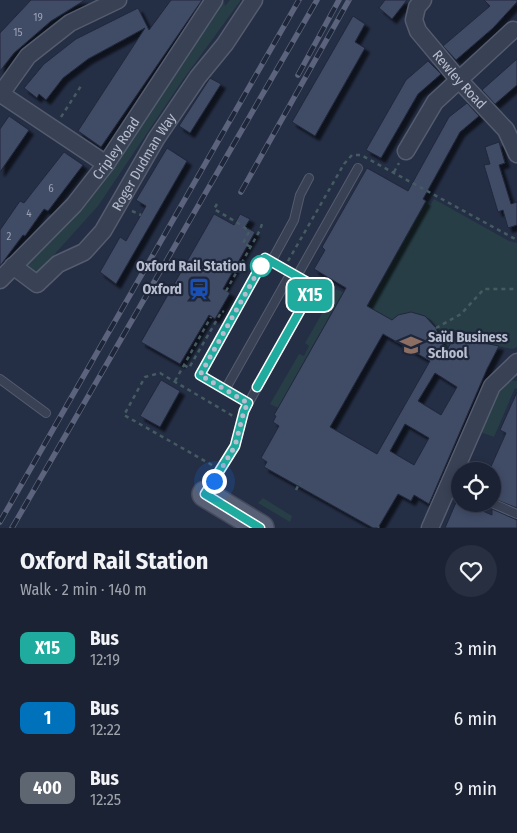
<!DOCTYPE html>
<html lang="en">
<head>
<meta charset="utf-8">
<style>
  :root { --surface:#1b2234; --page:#282f40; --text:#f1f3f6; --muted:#a0a4ac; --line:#393f4f }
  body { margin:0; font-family:"Fira Sans Condensed",sans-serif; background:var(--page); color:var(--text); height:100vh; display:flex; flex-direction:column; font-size:19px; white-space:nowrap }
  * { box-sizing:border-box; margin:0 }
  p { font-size:16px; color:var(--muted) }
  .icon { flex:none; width:28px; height:28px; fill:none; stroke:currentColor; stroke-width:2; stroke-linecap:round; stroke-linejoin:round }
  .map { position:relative; height:528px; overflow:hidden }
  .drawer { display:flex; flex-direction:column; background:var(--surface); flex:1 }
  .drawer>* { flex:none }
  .badge { padding:0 10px; border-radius:8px; font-size:18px; line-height:32px }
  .fabs { position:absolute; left:451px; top:462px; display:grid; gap:10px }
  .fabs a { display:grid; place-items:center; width:50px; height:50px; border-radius:50%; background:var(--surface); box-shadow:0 2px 8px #0003,0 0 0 1px var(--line); font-size:25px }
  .you { position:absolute; width:25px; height:25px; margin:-12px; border:4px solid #fff; border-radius:50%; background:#1a73e8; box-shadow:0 0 0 8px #1a73e833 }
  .map>.badge { position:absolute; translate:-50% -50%; box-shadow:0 0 0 2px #fff }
  .round { display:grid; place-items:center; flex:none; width:52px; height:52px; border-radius:26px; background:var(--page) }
  .summary { display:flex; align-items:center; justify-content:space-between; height:85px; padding:0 20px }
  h1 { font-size:24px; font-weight:700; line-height:38px }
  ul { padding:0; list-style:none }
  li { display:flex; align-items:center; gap:15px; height:70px; padding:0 20px }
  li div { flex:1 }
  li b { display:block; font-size:19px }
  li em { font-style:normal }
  li .badge { min-width:55px; font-weight:700; text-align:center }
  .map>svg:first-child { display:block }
</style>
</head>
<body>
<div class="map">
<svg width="517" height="528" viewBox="0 0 517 528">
  <defs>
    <filter id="shadow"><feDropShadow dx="4.5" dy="4.5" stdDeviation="1" flood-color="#0009"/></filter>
  </defs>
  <rect width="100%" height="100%" fill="#242e45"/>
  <path fill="#273e46" d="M224,0L225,6L230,0H241L182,81L98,206L34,277L24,266L82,208Z
    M434,199L509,241L517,243V347L513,349L454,337L442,358C440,349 440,338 437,330C429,310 406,309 391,320L366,306L426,201L431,204Z
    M336,289L343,292L278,408L270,404L299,354L304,356L309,346L305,343Z
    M510,380L517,381V389L515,388L494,437L480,432L498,388Z
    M263,498L292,516L290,522L258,503Z"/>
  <path fill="#414b66" stroke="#20283c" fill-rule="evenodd" filter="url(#shadow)" d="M31,0H85L51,21L14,53L0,71V33Z
    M171,0H202L101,147L78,131L145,28L88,59L63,78L46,100L39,94L37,98L24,88L44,64L76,39L138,8L149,30Z
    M385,0H407L392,19L379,8Z
    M484,0H517V2L493,28L456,60L443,46L490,6Z
    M353,16L365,24L355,42L365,48L315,136L292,122Z
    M517,59V85L495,104L482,90Z
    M428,61L441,74L418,94L381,158L366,150L406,80Z
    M210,78L221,84L190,133L179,126Z
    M467,103L479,116L460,132L423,199L426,201L367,306L392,320L398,315L411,312L425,316L436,328L446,352L454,337L499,346L487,369L429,504L414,495L411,501L398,494L378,528H373L264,467L267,462L261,458L279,426L273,422L276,416L274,415L346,288L314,269L325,250L322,247L367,168L408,191L449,117ZM383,334L430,361L377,454L330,427ZM435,373L457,387L441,415L418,401ZM405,424L429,438L414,465L390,451Z
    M9,116L29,130L0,172V129Z
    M499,142L505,163L499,165L511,204L517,202V225L508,228L503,210L498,212L484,165L490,164L485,147Z
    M167,148L187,161L116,284L100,272L120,237L126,241L146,206L136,200Z
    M64,152L83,165L48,211L44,209L25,236L23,235L0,266V230L20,201L24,203Z
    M214,214L234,225L240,214L250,219L245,227L255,232L223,289L230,293L215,319L209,315L180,364L141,342Z
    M161,380L180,391L160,427L140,416Z
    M517,392V508L492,498V471H489L506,433L500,430Z
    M457,500L460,504H466L492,515V509L517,520V528H445Z"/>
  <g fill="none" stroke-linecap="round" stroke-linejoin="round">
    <g stroke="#555c6f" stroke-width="10">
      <path id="lane" d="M271,262L294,220L300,195L309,178
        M297,276L358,168
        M0,379L46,413
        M225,390L291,273
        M207,492L235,446L244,411L314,286L265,258L200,375L248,403
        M492,503L517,514"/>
    </g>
    <g stroke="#555c6f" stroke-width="19">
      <g id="street">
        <path id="s1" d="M423,0L417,7L414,20L418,31L459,80L506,130L517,154"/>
        <path d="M1,94L106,164"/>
        <path d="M0,95L28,56L70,23L118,0"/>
        <path d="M406,151L435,102L513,30"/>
        <path id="s2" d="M13,266L37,284L58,264L84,252L103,231L156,139L198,77L225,44L254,0"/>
        <path id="s3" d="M0,280L74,205L106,164L214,0"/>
        <path d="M430,528L492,386L517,362"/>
      </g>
    </g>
    <g stroke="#434a5e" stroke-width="28">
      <path id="primary" d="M205,494L261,528"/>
    </g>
    <path stroke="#455b62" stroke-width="2.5" stroke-dasharray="4 4" stroke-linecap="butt" d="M61,117L81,86
      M394,172L399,163
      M217,204L214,209L243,226L249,232L243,243L251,247
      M132,211L141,215
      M288,261L344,164L352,155H361L517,240
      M226,291L260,230L262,224
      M436,328L461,314L484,289H517
      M184,365L189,368L222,311L224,312
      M175,381L211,317
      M212,465L124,415L145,377L160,373L233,416
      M296,490L300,482
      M378,527L379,528"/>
    <use href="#lane" stroke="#394154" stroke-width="8"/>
    <use href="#street" stroke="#394154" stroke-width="16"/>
    <use href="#primary" stroke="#576074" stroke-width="25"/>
    <g stroke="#5b647c" stroke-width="5.5">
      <path id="rail" d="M298,75L339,0
        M241,192L349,0
        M0,522L299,0
        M12,528L317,0"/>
    </g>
    <use href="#rail" stroke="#1e263a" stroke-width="4" stroke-dasharray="11" stroke-linecap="butt"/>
  </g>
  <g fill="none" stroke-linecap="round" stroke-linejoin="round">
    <g stroke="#fff" stroke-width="11">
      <path id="line" d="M257,387L314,286L265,258L200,375L248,403L244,411L235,446L205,494L260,528"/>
    </g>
    <use href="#line" stroke="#1fac9e" stroke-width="8"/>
    <path stroke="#b7bdce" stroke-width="5" stroke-dasharray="0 9" d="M214,481L235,446L244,411L248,403L200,375L261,266"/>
  </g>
  <defs>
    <g id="station-bare" transform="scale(1.725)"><path d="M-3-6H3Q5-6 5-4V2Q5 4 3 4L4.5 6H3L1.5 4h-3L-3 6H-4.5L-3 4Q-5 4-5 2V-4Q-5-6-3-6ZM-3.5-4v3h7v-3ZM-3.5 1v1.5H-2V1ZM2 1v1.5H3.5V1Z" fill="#1a4fb4" stroke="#1e263a" stroke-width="2.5" paint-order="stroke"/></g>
    <g id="university-bare" transform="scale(1.725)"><path d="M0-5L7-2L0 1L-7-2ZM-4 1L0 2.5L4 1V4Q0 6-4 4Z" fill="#8d6e63" stroke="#1e263a" stroke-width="2.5" paint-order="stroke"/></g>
  </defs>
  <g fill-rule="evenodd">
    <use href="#station-bare" x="199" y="289"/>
    <use href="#university-bare" x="411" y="345"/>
  </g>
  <circle fill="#fff" stroke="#1fac9e" stroke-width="2.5" cx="261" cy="266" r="10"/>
  <g text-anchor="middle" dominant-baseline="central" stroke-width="4.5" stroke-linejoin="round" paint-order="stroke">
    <g font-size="11" fill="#9aa0b4">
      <text x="38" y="17">19</text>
      <text x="18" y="32">15</text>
      <text x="51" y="188">6</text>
      <text x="29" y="213">4</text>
      <text x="9" y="236">2</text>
    </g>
    <g font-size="14" fill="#b7bdce" stroke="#1e263a">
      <text stroke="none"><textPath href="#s1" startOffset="98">Rewley Road</textPath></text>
      <text stroke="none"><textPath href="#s3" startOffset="176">Cripley Road</textPath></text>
      <text stroke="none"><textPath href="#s2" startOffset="196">Roger Dudman Way</textPath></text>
    </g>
    <g font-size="14" font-weight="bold" fill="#b7bdce" stroke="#1e263a" text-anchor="end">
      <text x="246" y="266">Oxford Rail Station</text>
    </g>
    <g font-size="14" font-weight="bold" fill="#b7bdce" stroke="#1e263a" text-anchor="end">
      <text x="182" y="289">Oxford</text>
      <text x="428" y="337" text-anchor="start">Saïd Business<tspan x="428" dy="16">School</tspan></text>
    </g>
  </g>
</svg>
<div class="fabs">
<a><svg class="icon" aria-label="locate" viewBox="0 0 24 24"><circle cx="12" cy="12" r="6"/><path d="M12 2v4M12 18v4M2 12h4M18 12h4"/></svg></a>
</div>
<div class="you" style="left:214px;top:481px"></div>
<b class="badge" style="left:310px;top:295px;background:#1fac9e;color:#fff">X15</b>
</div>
<section class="drawer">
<div class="summary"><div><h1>Oxford Rail Station</h1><p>Walk · 2 min · 140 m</p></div><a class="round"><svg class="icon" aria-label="heart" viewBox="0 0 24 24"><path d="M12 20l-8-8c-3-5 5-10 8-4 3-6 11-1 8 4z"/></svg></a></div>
<ul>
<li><span class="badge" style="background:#1fac9e;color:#fff">X15</span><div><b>Bus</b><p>12:19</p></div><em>3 min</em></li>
<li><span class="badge" style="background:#0072bc;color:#fff">1</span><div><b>Bus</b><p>12:22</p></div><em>6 min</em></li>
<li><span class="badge" style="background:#5e6671;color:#fff">400</span><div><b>Bus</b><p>12:25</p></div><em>9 min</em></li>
</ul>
</section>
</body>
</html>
